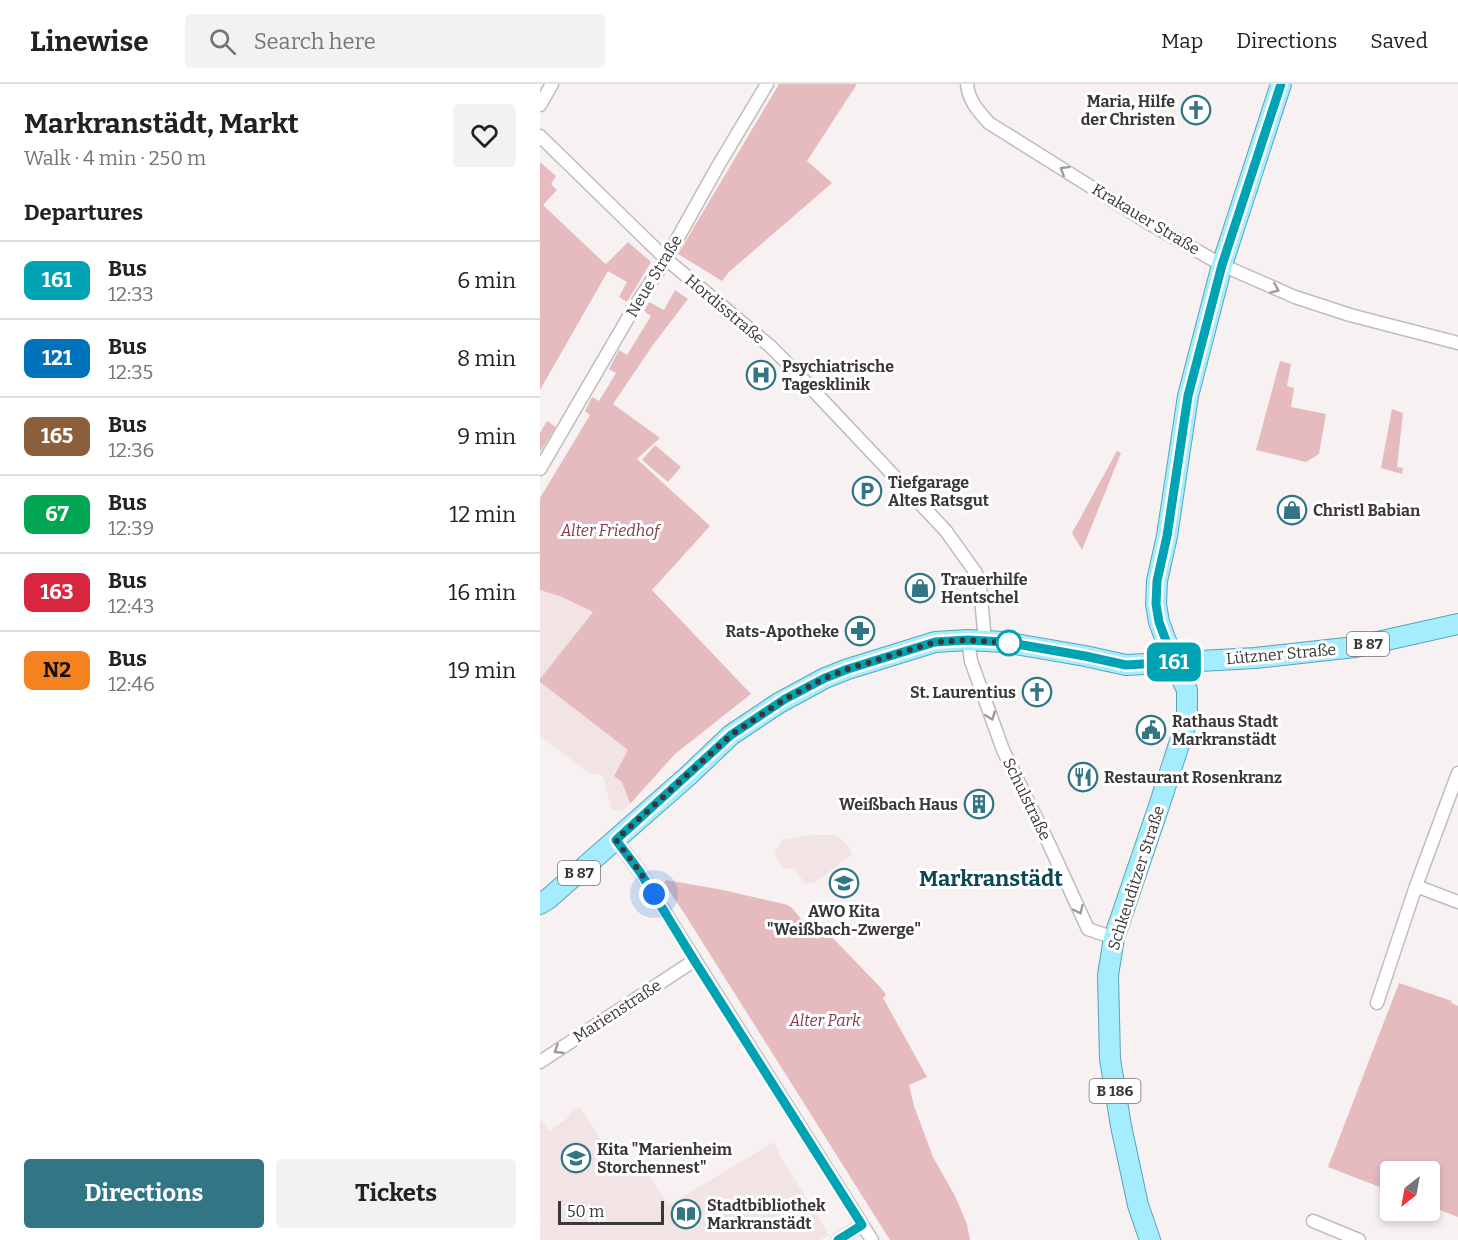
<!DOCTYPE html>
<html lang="en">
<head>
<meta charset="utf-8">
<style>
  :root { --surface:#fff; --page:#f2f2f2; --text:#222; --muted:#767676; --line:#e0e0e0; --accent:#327585 }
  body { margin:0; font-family:Bitter,serif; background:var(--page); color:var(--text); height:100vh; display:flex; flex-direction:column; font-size:22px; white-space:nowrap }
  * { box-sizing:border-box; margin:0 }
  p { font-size:20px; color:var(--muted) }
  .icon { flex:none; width:33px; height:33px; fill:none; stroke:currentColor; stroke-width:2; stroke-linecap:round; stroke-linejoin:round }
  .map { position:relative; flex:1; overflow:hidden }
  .sheet { display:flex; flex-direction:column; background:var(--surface); width:540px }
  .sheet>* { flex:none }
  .badge { padding:0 12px; border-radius:9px; font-size:21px; line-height:39px }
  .needle { width:39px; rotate:211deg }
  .fabs { position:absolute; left:840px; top:1077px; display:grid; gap:12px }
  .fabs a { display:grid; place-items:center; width:60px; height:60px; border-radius:6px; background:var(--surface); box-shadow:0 3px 9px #0003; font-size:30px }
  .scale { position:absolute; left:18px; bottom:15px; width:106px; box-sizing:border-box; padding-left:6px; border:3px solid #393737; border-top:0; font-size:16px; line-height:21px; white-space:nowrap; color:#393737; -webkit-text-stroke:4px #fff; paint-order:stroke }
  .you { position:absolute; width:30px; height:30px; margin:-15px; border:4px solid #fff; border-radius:50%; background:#1a73e8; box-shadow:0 0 0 9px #1a73e833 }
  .map>.badge { position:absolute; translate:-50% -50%; box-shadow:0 0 0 3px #fff }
  h2 { padding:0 24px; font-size:22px; line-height:54px }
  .round { display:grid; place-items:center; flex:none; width:63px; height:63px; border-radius:6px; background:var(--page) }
  .headline { display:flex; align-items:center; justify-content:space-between; height:102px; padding:0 24px }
  h1 { font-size:28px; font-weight:700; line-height:45px }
  .primary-button { display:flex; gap:12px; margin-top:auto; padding:12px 24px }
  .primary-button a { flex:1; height:69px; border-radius:6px; background:var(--accent); color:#fff; font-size:24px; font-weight:700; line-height:69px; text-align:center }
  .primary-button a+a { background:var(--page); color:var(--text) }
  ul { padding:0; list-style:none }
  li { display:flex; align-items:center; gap:18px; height:78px; padding:0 24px; border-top:2px solid var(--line) }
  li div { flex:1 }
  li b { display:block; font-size:22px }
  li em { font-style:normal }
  li .badge { min-width:66px; font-weight:700; text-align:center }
  header { display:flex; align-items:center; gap:36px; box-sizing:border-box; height:84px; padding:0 30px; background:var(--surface); border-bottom:2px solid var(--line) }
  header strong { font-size:28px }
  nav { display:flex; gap:33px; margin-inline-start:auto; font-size:21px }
  .search { width:420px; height:54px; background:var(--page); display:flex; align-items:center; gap:15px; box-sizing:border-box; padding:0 21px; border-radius:6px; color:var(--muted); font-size:22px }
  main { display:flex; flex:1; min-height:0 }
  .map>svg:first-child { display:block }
</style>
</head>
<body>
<header>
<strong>Linewise</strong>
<div class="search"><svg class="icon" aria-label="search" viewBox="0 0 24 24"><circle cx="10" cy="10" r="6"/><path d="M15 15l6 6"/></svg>Search here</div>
<nav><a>Map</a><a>Directions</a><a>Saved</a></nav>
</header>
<main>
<section class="sheet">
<div class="headline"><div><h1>Markranstädt, Markt</h1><p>Walk · 4 min · 250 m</p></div><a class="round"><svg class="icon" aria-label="heart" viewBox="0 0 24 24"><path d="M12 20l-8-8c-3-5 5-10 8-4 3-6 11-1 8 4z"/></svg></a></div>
<h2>Departures</h2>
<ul>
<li><span class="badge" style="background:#00a3b4;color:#fff">161</span><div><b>Bus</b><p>12:33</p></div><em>6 min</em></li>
<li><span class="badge" style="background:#0072bc;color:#fff">121</span><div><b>Bus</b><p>12:35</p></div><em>8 min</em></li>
<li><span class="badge" style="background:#8b5e3c;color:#fff">165</span><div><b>Bus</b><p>12:36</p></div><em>9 min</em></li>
<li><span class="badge" style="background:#00a651;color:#fff">67</span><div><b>Bus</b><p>12:39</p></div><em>12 min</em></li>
<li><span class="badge" style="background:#d7263d;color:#fff">163</span><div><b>Bus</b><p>12:43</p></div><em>16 min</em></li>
<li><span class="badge" style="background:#f58220;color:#111">N2</span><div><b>Bus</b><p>12:46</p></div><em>19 min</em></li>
</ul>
<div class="primary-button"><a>Directions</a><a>Tickets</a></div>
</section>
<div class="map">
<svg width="918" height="1156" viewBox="0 0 918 1156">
  <rect width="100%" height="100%" fill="#f7f1f2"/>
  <path fill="#f2e3e5" d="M0,506L22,513L53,528L0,595Z
    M0,598L88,666L74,692L82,698L90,720L81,727L72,726L63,692L49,689L0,652Z
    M271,751H296L308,762L313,770L274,799L265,800L254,784L243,785L234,766L239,763L242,756Z
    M40,1023L81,1089L99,1078L129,1121L234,1058L241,1073L289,1151L280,1156H0V1140L1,1139L0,1137V1035L9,1047L29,1033L28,1031Z"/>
  <path fill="#e5bbc0" d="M239,0H317L267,77L292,99L189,188L182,197L138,170Z
    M0,78L16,92L11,100L17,106L3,121L60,175L66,180L88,158L111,178L87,218L79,213L87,198L68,187L0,306Z
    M135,206L148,215L113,261L73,320L120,354L97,375L170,442L112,506L211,610L135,670L90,720L82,698L74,692L88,666L0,598V595L53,528L22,513L0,506V414L50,331L45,327L52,313L59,317L76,289L69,285L79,266L87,271L111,232L104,227L109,218L124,226Z
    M740,277L751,280L747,302L754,304L751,323L786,330L779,370L766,378L716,366Z
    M852,325L863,329L857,383L863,384L862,390L841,384Z
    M7,337L16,343L0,368V349Z
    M115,361L141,383L128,398L102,376Z
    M577,367L581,369L542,466L532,449Z
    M126,796L183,806L248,821L253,825L277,855L286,847L341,904L346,911L343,914L387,993L369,1001L374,1022L393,1073L415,1112L427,1140L430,1156H350L144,829L124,799Z
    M859,899L912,917L911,919L918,922V1133L890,1122V1088H850V1107L788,1083Z"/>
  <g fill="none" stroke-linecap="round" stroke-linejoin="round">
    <g stroke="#c1bbbc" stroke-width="15">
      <path id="street" d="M427,0C428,16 439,28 449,39L607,138L682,181L755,213L810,231L918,259
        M0,21L12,0
        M0,52L126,175L230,262L255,287L406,447L436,489L440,503L445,557
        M0,385L95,222L126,175L178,82L227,0
        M428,556L431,577L463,666L509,760L548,845L574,854
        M76,756L100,788L155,876L332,1156
        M876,802L918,818
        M837,919L876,802L918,689
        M0,978L155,876
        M773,1137L819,1156
        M298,1156L322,1141"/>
    </g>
    <g stroke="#58a5b8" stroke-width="22">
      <path id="primary" d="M0,820L8,815L149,691L191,651L239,619L285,594L308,585L395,558L428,556L464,558L545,572L586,581L715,574L815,563L918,540
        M610,1156L598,1121L581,1042L570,975L568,891L574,854L618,725L647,636V606L634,578L619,538L616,520L617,497L627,452L648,312L682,181L741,0"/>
    </g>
    <use href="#street" stroke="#fff" stroke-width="12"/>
    <use href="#primary" stroke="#a5ecfe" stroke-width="20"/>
  </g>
  <defs><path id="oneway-chevron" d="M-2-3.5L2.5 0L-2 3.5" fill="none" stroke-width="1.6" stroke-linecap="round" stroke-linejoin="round" transform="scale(1.5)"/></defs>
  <g stroke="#9c9b9b">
    <use href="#oneway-chevron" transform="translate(524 86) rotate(-148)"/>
    <use href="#oneway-chevron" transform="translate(735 205) rotate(23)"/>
    <use href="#oneway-chevron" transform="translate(451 632) rotate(70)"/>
    <use href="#oneway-chevron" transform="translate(539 826) rotate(65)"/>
    <use href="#oneway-chevron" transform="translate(18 966) rotate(147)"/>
  </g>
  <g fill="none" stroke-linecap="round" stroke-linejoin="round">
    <g stroke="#fff" stroke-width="14">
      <path id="line" d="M298,1156L322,1141L154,876L100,788L76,756L191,651L245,615L285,594L308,585L395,558L428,556L464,558L488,562L545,572L586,581L634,578L619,538L616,520L617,497L627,452L648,312L682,181L741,0"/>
    </g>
    <use href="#line" stroke="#00a3b4" stroke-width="9"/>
    <path stroke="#393737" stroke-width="6" stroke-dasharray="0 10.8" d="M114,810L100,788L76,756L191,651L245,615L285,594L308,585L395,558L428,556L469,559"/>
  </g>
  <defs>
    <g id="church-ring" transform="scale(1.5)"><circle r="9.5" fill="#fff" stroke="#327585" stroke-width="1.5"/><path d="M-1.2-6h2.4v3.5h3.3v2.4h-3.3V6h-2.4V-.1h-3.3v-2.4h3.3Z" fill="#327585"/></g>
    <g id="hospital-ring" transform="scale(1.5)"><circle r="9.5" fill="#fff" stroke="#327585" stroke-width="1.5"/><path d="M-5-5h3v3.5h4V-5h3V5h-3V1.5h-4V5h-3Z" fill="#327585"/></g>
    <g id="parking-ring" transform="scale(1.5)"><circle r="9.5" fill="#fff" stroke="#327585" stroke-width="1.5"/><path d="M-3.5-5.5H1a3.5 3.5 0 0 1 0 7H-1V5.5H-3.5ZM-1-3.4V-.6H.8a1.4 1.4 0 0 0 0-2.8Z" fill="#327585"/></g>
    <g id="shop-ring" transform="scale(1.5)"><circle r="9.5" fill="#fff" stroke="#327585" stroke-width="1.5"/><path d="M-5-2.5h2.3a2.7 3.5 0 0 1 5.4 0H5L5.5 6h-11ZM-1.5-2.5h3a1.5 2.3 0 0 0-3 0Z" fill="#327585"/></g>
    <g id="pharmacy-ring" transform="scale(1.5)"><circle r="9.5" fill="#fff" stroke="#327585" stroke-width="1.5"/><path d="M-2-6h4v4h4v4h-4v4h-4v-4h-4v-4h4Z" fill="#327585"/></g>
    <g id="civic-ring" transform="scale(1.5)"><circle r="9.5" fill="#fff" stroke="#327585" stroke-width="1.5"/><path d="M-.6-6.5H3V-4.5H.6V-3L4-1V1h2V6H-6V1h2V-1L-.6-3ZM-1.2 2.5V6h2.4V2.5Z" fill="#327585"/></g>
    <g id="restaurant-ring" transform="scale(1.5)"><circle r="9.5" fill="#fff" stroke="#327585" stroke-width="1.5"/><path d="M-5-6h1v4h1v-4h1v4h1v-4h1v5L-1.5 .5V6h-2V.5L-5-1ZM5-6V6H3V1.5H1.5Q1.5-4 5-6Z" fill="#327585"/></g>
    <g id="building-ring" transform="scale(1.5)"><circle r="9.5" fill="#fff" stroke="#327585" stroke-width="1.5"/><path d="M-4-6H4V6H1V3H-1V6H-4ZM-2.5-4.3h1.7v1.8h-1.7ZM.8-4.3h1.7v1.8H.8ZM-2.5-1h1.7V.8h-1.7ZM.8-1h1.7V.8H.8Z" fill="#327585"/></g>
    <g id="school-ring" transform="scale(1.5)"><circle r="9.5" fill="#fff" stroke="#327585" stroke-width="1.5"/><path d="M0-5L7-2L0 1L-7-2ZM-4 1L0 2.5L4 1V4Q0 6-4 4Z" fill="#327585"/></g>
    <g id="library-ring" transform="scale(1.5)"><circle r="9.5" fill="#fff" stroke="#327585" stroke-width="1.5"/><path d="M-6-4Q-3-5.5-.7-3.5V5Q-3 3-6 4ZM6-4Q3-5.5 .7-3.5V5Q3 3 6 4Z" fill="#327585"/></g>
  </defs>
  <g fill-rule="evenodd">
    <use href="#church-ring" x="656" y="26"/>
    <use href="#hospital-ring" x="221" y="291"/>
    <use href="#parking-ring" x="327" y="407"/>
    <use href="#shop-ring" x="752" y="426"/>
    <use href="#shop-ring" x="380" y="504"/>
    <use href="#pharmacy-ring" x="320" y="547"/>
    <use href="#church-ring" x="497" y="608"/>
    <use href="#civic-ring" x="611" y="646"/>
    <use href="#restaurant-ring" x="543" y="693"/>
    <use href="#building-ring" x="439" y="720"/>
    <use href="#school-ring" x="304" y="799"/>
    <use href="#school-ring" x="36" y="1074"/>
    <use href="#library-ring" x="146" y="1130"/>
  </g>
  <circle fill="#fff" stroke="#00a3b4" stroke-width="3" cx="469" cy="559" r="12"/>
  <g text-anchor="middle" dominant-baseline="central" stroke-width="6" stroke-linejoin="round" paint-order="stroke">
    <g fill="#fff" stroke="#747373" stroke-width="1.5">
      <rect x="807" y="548" width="42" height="24" rx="4.5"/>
      <rect x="18" y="777" width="42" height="24" rx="4.5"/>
      <rect x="549.5" y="995" width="51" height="24" rx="4.5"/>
    </g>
    <g font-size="15" font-weight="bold" fill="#393737">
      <text x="828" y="560">B 87</text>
      <text x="39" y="789">B 87</text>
      <text x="575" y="1007">B 186</text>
    </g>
    <g font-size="16" font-weight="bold" fill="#393737" stroke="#fff" text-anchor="start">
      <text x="635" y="17" text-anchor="end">Maria, Hilfe<tspan x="635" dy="18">der Christen</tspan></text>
      <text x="242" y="282">Psychiatrische<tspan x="242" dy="18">Tagesklinik</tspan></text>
      <text x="348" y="398">Tiefgarage<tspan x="348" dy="18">Altes Ratsgut</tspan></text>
      <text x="773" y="426">Christl Babian</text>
      <text x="401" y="495">Trauerhilfe<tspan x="401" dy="18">Hentschel</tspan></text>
      <text x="299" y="547" text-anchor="end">Rats-Apotheke</text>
      <text x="476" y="608" text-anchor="end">St. Laurentius</text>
      <text x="632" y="637">Rathaus Stadt<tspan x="632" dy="18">Markranstädt</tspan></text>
      <text x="564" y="693">Restaurant Rosenkranz</text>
      <text x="418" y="720" text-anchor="end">Weißbach Haus</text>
      <text x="304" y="827" text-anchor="middle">AWO Kita<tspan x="304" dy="18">"Weißbach-Zwerge"</tspan></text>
      <text x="57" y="1065">Kita "Marienheim<tspan x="57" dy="18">Storchennest"</tspan></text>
      <text x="167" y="1121">Stadtbibliothek<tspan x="167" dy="18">Markranstädt</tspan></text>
    </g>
    <g font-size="16" fill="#393737" stroke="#fff">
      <text transform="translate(606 135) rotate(31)">Krakauer Straße</text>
      <text transform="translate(114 192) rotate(-59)">Neue Straße</text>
      <text transform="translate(185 225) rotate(40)">Hordisstraße</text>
      <text transform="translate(741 570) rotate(-5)">Lützner Straße</text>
      <text transform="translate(487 715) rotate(64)">Schulstraße</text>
      <text transform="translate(596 794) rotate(-72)">Schkeuditzer Straße</text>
      <text transform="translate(77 927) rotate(-33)">Marienstraße</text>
    </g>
    <g font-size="16" font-style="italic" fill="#853749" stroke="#fff">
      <text x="70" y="446">Alter Friedhof</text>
      <text x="285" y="936">Alter Park</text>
    </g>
    <g font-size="22" font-weight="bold" fill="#0c4753" stroke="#fff">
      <text x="451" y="794">Markranstädt</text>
    </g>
  </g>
</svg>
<div class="fabs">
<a><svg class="needle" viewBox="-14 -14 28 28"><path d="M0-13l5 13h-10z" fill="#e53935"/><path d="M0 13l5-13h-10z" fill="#767676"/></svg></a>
</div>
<div class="scale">50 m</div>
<div class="you" style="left:114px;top:810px"></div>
<b class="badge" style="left:634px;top:578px;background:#00a3b4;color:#fff">161</b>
</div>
</main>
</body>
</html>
